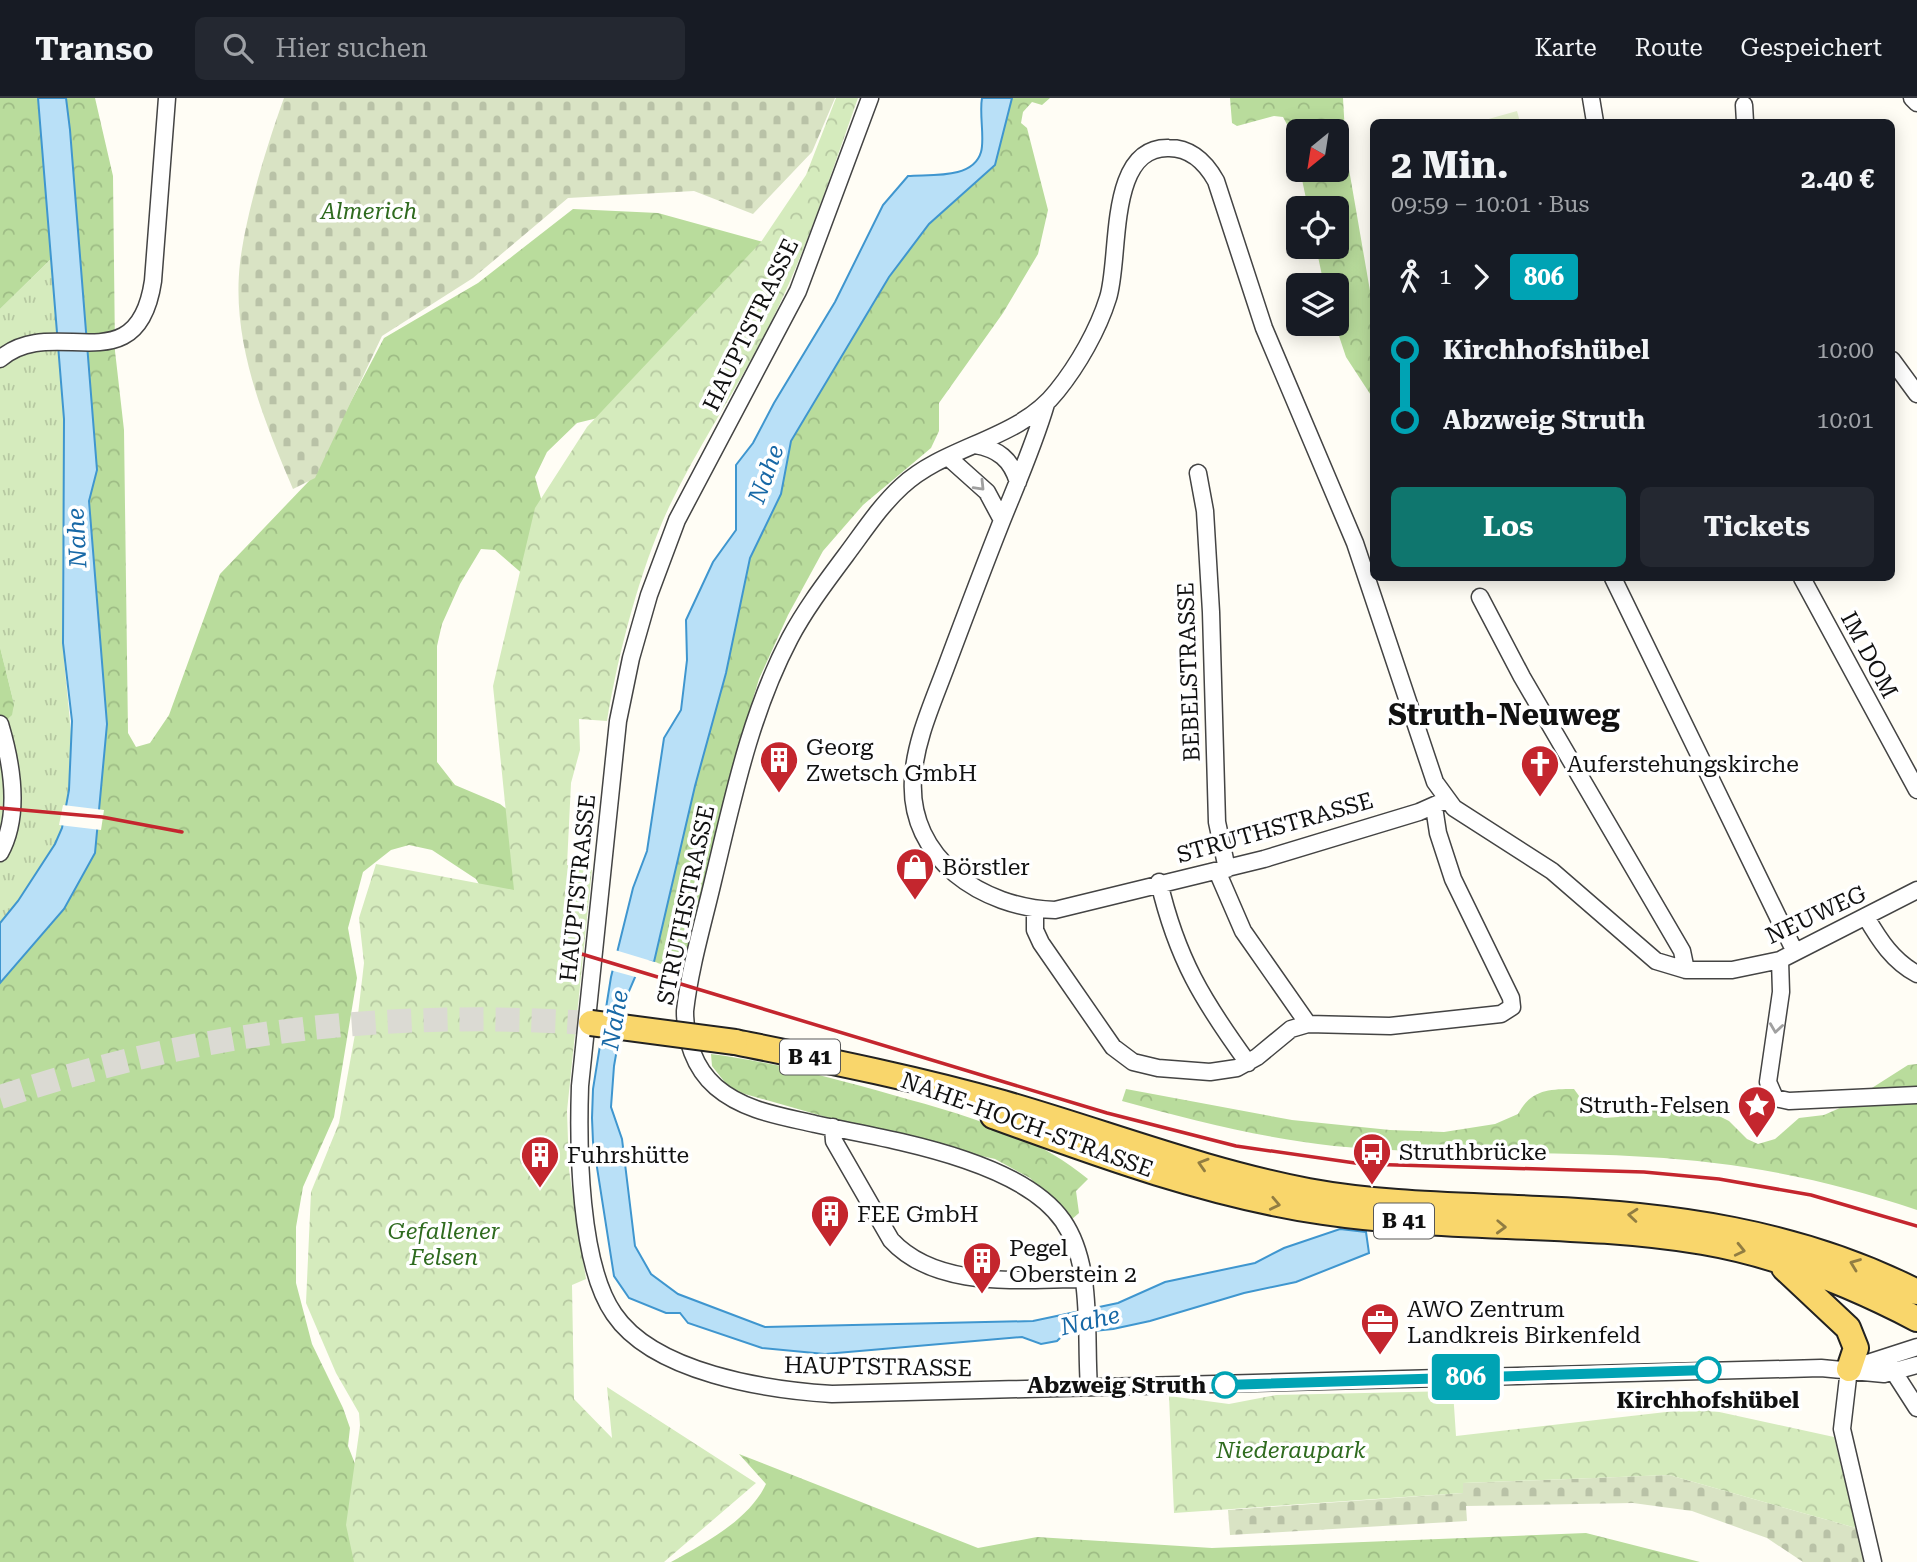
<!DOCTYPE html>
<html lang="de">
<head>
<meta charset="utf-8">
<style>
  :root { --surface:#171b24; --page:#242831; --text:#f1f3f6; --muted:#9ea1a6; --line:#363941; --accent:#0f766e }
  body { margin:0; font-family:"Roboto Serif",serif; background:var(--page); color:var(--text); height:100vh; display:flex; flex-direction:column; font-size:26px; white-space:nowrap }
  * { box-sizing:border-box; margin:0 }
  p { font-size:23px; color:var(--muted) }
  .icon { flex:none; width:38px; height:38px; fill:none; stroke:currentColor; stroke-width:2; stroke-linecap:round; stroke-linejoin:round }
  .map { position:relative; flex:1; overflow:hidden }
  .panel { position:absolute; left:1370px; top:21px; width:525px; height:462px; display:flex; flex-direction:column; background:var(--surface); border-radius:10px; box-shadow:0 4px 18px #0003 }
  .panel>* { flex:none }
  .badge { padding:0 14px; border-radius:5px; font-size:24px; line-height:46px }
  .needle { width:46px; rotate:210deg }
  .buttons { position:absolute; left:1286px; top:21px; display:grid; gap:14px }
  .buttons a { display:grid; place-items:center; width:63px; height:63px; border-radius:10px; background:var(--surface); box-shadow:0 4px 18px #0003; font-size:35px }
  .map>.badge { position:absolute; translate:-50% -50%; box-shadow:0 0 0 4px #fff }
  .legs { display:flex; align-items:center; gap:10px; height:77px; padding:0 21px; font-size:23px }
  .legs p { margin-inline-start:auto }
  .headline { display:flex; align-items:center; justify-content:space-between; height:119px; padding:0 21px }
  h1 { font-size:38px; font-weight:700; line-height:52px }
  .primary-button { display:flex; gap:14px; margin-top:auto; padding:14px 21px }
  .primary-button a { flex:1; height:80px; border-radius:10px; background:var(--accent); color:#fff; font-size:28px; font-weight:700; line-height:80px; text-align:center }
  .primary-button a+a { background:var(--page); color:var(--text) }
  ul { padding:0 21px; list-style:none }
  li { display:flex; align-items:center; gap:24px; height:70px; font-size:26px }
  li i { display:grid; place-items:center; width:10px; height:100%; margin:0 9px; background:currentColor }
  li i::after { content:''; width:18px; height:18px; margin:-9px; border:5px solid; border-radius:50%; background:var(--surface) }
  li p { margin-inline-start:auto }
  li:first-child i { background:linear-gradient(#0000 50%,currentColor 0) }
  li:last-child i { background:linear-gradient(currentColor 50%,#0000 0) }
  header { display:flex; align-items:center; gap:42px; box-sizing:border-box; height:98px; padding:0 35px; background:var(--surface); border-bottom:2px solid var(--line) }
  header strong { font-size:33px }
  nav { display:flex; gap:38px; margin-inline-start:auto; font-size:24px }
  .search { width:490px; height:63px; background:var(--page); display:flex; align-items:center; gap:18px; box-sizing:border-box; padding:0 24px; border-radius:10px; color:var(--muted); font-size:26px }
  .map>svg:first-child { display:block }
</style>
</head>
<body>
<header>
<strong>Transo</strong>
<div class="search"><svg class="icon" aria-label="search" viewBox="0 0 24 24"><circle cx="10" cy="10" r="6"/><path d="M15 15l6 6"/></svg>Hier suchen</div>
<nav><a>Karte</a><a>Route</a><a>Gespeichert</a></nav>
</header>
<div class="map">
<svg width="1917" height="1464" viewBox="0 0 1917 1464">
  <defs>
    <pattern id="grass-tufts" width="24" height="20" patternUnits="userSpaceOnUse" patternTransform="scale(1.75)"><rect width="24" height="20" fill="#d5ebbd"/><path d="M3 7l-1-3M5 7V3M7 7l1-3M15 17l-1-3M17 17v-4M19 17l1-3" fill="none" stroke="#b6c8a1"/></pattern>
    <pattern id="forest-crowns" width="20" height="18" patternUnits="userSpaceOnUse" patternTransform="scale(1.75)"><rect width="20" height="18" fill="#b9dc9c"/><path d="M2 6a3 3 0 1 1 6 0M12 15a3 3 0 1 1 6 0" fill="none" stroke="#9ebc85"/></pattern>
    <pattern id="cemetery-stones" width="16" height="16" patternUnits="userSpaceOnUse" patternTransform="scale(1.75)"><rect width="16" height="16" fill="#d9e3c4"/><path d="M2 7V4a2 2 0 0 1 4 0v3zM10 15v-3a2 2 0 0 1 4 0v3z" fill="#b9c2a7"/></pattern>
    <pattern id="park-crowns" width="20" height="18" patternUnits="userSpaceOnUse" patternTransform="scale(1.75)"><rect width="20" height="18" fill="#d5ebbd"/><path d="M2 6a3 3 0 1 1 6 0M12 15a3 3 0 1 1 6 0" fill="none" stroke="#b6c8a1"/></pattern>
  </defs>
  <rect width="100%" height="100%" fill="#fffdf5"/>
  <path fill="url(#grass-tufts)" d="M53,159C55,213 63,268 64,323C65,396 61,469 63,541C65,604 83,670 61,732C49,765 23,798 0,825V628L14,606L0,549V211Z"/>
  <path fill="url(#forest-crowns)" d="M0,0H38L53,159L0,211Z
    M66,0H95L113,78L115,253L124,332L128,635L136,649L150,645L169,617L220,476L309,383L384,240L478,185L573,111L658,115L796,153L610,317L577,325L547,354L535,379L545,415L533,485L495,452L481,451L460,486L442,526L437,548V664L455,687L500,706L513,716L559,778L489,804L476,781L432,752L409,747L391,752L363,774L348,830L357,880L334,1019L303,1089L296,1129V1185L312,1246L343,1310L350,1330L348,1348L380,1429L377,1464H0V885L64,811L95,755L107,626L89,403L97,372Z
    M1012,0H1050L1042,7L1032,4L1023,14L1021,25L1027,30L1048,112L1038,156L1003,215L939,305V333L931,350L863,407L823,453L788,517L759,581L741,640L688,874L654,864L695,688L726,575L750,460L781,396L791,343L889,179L929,126L995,67Z
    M1230,0H1343L1346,54L1374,216V302L1346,259L1335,226L1337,187H1324L1316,149H1337V110H1308L1300,72H1337V33H1298V67L1290,32L1283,19L1274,18L1237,28L1232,25Z
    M0,549L14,606L12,617L0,628Z
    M711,956C773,964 832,980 893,997C961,1016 1033,1035 1088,1081L1076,1093L1079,1115L1071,1122L1030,1080L995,1061L896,1039L731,992L712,968Z
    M1917,966V1112C1829,1082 1740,1064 1647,1059C1543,1052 1438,1058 1334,1048C1262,1040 1191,1022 1122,1003L1126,991L1292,1022L1390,1032L1444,1034L1495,1026L1518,1016C1531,992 1548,991 1574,991L1590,1013L1604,1020L1618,1019L1641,1010L1715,1016L1729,1023L1747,1041L1758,1046L1775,1041L1799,1020L1824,1017L1842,1009L1908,967Z
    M739,1356L978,1450L1037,1439L1212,1450L1586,1435L1700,1464H671C705,1445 749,1422 766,1386Z"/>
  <path fill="url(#cemetery-stones)" d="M284,0H835L812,54L753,116L694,93L568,100L473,180L382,238L315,380L293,391C263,320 231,243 240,165C246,115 267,47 284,0Z
    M1669,1377L1856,1430L1865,1464H1803L1767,1440L1692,1413L1633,1405L1466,1408L1467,1423L1230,1437L1228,1412L1463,1395V1385Z"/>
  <path fill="url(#park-crowns)" d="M836,0H858C832,73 808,148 774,218C742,284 700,344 669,409C640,471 618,556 607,623L579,621L580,652L571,685L567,767L592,772L567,1013L569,1072L586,1181L572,1187L574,1301L612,1340L607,1289L756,1385L664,1464H354L346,1427L360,1328L359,1315L336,1275L306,1205L311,1094L339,1025L357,925L364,865L359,820L376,766L514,792L493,588L535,410L587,329L761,144L806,77Z
    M1453,1293L1456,1338L1701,1310L1834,1339L1856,1430L1669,1377L1463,1385V1395L1174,1415L1169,1298L1229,1306L1276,1297Z"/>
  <path fill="#e6f2cf" d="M1517,13L1520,24H1478Z"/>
  <path fill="#b9e0f7" stroke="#3f96cf" stroke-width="2" d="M38,0H66L70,32L97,372L89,403L107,626L95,755L64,811L0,885V825L18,803L55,746L62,730L69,692L72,623L63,545L64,321Z
    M982,0H1012L995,67L929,126L889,179L791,343L781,396L750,460L726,575L695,688L654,864L642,863L626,900L614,968L611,1009L622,1041L635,1148L651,1176L678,1196L765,1229L1033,1223L1118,1205L1165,1184L1255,1165L1284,1150L1340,1131L1366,1134L1369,1155L1296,1184L1244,1195L1150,1223L1113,1231L1064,1236L1057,1243L1041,1246L1022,1239L825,1256L762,1250L688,1225L680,1215H666L629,1200L614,1178L593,1044L592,1020L593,991L611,879L633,790L647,753L664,640L681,612L687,562L686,522L713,464L736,432V367L753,345L774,305L835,204L883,107L908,78C929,76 973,82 981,54C985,41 979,16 982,0Z"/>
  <path fill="#fffdf5" d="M63,707L104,712L101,732L59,727Z
    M615,852L658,865L644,867L639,880L610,872Z"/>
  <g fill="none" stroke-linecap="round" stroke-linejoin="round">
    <path stroke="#dbdad3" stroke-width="24" stroke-dasharray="24 12" stroke-linecap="butt" d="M0,999C203,933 377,912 591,925"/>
    <g stroke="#444" stroke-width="19">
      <path id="street" d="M870,0L798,193L677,422L649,497L631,560L618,623L580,988C578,1048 579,1166 614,1216C654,1275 767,1292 832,1296L1821,1270L1884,1276L1917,1267
        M1591,0L1595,24
        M1912,0L1917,5
        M1744,7L1745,24
        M0,261C53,214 137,290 153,183L167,0
        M1892,262L1917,296
        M1046,306C1034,347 1017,385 1001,425C982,473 964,521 946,569C933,604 915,643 913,681C908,761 983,810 1055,812L1264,761L1419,714L1446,702
        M975,347C998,351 1011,361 1018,384
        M949,360L987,394L1002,422
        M1198,375L1205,413L1211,514L1217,724L1227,771
        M1613,480L1795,854
        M1802,480L1917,692
        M1480,499L1522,579L1682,853L1686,872
        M0,626C12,666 21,717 0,755
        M1217,773L1243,833L1308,926
        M1159,784C1177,861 1203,903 1248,965
        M1035,812V832L1041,845L1113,949L1133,964L1158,970L1210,974L1237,970L1257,959L1291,931L1308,926L1390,928L1501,916L1512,909L1511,900L1453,781L1438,735L1434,709
        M1866,819C1880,843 1893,863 1917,876
        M1780,862L1781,894L1768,984L1775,1000L1789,1003L1917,997
        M833,1029L834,1043L891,1142C937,1192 1021,1181 1082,1181
        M1890,1268L1917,1310
        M1852,1270L1917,1249
        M1849,1271L1842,1331L1873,1464
        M1089,1289C1085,1238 1094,1168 1063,1123C1020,1061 886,1041 815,1026C781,1018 744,1013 716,989C694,970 685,941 685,913C690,869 703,826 713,783C733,700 750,616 790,540C806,510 826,484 846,457C864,433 880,408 902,388C946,347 1019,342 1057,293C1078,267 1098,232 1108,200C1121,160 1106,48 1169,50C1191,50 1206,65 1216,83L1264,230L1355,445L1435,684L1454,710L1552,773L1656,863L1686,872H1732L1780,862L1917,792"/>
    </g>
    <g stroke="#222" stroke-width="28">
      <path id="primary" d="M735,944C824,962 915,980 1003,1005C1104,1034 1204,1073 1308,1093C1384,1107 1461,1107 1539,1111C1669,1116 1800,1134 1917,1194
        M993,1018C1100,1057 1209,1097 1323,1114C1449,1133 1578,1123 1703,1144C1779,1157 1850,1186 1917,1221
        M1784,1170L1848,1230L1856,1250L1849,1271"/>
    </g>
    <use href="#street" stroke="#fff" stroke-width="16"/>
    <use href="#primary" stroke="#f9d66b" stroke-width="24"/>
    <path stroke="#c4262e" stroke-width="3.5" d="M0,710L102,719L182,734
      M575,854L1107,1015L1236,1048L1362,1066L1644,1074L1719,1081L1811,1097L1917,1128"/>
    <g stroke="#222" stroke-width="28" stroke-linecap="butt">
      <path id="primary-bridge" d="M591,925L735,944"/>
    </g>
    <use href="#primary-bridge" stroke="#f9d66b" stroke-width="24"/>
  </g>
  <defs><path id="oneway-chevron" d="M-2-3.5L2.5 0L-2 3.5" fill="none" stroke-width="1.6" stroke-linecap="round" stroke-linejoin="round" transform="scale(1.75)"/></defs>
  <g stroke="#a0a0a0">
    <use href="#oneway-chevron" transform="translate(980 388) rotate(46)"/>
    <use href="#oneway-chevron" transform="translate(1776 930) rotate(98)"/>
  </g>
  <g stroke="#917d42">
    <use href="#oneway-chevron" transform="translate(1203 1066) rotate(-163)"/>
    <use href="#oneway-chevron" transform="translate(1275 1106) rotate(12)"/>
    <use href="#oneway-chevron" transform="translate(1633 1117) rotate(-175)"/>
    <use href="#oneway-chevron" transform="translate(1501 1129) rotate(2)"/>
    <use href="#oneway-chevron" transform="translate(1740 1152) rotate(13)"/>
    <use href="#oneway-chevron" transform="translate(1855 1166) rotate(-159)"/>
  </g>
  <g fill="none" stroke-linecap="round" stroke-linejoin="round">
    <g stroke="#fff" stroke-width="16">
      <path id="line-1" d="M1225,1287L1708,1272"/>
    </g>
    <use href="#line-1" stroke="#00a3b4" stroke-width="10"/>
  </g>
  <defs>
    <g id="building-pin" transform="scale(2.0125)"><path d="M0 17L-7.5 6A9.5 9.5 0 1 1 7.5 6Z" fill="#c4262e" stroke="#fff"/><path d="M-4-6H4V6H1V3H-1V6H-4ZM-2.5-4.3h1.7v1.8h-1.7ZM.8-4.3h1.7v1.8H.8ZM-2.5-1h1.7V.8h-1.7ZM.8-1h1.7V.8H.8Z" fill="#fff"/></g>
    <g id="church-pin" transform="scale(2.0125)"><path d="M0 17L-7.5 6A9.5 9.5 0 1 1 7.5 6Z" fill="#c4262e" stroke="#fff"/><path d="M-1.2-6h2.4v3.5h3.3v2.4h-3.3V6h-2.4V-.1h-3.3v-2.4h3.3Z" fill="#fff"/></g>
    <g id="shop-pin" transform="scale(2.0125)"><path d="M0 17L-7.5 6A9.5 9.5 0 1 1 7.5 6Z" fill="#c4262e" stroke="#fff"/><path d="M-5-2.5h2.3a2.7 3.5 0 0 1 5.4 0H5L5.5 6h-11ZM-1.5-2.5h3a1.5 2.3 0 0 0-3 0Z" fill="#fff"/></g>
    <g id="sight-pin" transform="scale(2.0125)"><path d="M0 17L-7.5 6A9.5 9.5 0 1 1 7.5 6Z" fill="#c4262e" stroke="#fff"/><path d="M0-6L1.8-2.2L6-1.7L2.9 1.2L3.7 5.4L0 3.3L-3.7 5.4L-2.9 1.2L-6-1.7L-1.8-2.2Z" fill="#fff"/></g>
    <g id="bus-pin" transform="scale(2.0125)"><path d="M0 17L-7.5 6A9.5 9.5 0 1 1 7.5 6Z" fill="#c4262e" stroke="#fff"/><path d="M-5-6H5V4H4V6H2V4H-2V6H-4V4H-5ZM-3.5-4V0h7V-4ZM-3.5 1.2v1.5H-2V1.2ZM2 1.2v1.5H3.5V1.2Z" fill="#fff"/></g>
    <g id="office-pin" transform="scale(2.0125)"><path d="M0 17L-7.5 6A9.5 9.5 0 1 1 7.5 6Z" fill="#c4262e" stroke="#fff"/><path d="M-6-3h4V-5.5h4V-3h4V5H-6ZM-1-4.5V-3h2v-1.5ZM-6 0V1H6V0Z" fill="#fff"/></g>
  </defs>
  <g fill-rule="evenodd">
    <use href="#building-pin" x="779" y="662"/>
    <use href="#church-pin" x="1540" y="666"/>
    <use href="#shop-pin" x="915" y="769"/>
    <use href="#sight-pin" x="1757" y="1007"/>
    <use href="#bus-pin" x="1372" y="1054"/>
    <use href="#building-pin" x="540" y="1057"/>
    <use href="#building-pin" x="830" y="1116"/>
    <use href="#building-pin" x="982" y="1163"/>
    <use href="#office-pin" x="1380" y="1224"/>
  </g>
  <g fill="#fff" stroke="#00a3b4" stroke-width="3.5">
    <circle cx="1708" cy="1272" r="12"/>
    <circle cx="1225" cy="1287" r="12"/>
  </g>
  <g text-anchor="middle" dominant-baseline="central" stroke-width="7" stroke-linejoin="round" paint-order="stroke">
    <g fill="#fff" stroke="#585858" stroke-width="2">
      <rect x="780" y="941.5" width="60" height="35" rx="5"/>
      <rect x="1374" y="1105.5" width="60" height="35" rx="5"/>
    </g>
    <g font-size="21" font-weight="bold" fill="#111">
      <text x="810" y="959">B 41</text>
      <text x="1404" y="1123">B 41</text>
    </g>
    <g font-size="23" font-style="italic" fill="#2f6b1f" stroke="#fff">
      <text x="369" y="113">Almerich</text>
      <text x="444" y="1133">Gefallener<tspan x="444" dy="26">Felsen</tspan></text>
      <text x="1291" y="1352">Niederaupark</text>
    </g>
    <g font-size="23" fill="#111" stroke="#fff">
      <text transform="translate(751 227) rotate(-64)">HAUPTSTRASSE</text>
      <text transform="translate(1869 557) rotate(62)">IM DOM</text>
      <text transform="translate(1189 574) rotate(-92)">BEBELSTRASSE</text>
      <text transform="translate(1275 730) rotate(-16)">STRUTHSTRASSE</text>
      <text transform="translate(578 790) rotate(-84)">HAUPTSTRASSE</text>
      <text transform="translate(686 807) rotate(-78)">STRUTHSTRASSE</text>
      <text transform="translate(1816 817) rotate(-25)">NEUWEG</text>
      <text transform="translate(1027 1027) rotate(20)">NAHE-HOCH-STRASSE</text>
      <text transform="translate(878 1269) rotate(1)">HAUPTSTRASSE</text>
    </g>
    <g font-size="23" fill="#111" stroke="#fff" text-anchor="start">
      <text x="806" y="649">Georg<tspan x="806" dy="26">Zwetsch GmbH</tspan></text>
      <text x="1567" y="666">Auferstehungskirche</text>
      <text x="942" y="769">Börstler</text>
      <text x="1730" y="1007" text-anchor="end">Struth-Felsen</text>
      <text x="1399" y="1054">Struthbrücke</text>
      <text x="567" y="1057">Fuhrshütte</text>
      <text x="857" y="1116">FEE GmbH</text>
      <text x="1009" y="1150">Pegel<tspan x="1009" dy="26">Oberstein 2</tspan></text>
      <text x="1407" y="1211">AWO Zentrum<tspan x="1407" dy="26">Landkreis Birkenfeld</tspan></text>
    </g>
    <g font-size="23" font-weight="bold" fill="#111" stroke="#fff" text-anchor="end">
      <text x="1206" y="1287">Abzweig Struth</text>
      <text x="1708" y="1302" text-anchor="middle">Kirchhofshübel</text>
    </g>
    <g font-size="24" font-style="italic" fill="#1768a6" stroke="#fff">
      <text transform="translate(766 376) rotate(-70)">Nahe</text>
      <text transform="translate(77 440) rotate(-93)">Nahe</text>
      <text transform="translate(615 922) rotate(-80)">Nahe</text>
      <text transform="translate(1090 1223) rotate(-13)">Nahe</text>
    </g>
    <g font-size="30" font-weight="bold" fill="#111" stroke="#fff">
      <text x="1504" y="616">Struth-Neuweg</text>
    </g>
  </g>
</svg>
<div class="buttons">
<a><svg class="needle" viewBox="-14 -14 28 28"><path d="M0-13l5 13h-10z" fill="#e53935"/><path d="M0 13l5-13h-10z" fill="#9ea1a6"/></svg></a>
<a><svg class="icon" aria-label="locate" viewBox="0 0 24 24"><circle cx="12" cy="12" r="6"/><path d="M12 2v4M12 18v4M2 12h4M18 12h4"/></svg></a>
<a><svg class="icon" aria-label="layers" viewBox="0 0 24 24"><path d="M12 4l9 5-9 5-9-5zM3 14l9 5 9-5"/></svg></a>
</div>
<b class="badge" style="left:1466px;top:1279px;background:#00a3b4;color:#fff">806</b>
<section class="panel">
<div class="headline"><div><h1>2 Min.</h1><p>09:59 – 10:01 · Bus</p></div><b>2.40 €</b></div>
<div class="legs"><svg class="icon" aria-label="walk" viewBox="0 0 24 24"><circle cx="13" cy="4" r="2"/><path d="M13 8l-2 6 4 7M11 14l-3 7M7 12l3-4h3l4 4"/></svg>1<svg class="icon" aria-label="forward" viewBox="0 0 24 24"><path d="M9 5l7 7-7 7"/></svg><b class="badge" style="background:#00a3b4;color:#fff">806</b></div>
<ul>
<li><i style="color:#00a3b4"></i><b>Kirchhofshübel</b><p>10:00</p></li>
<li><i style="color:#00a3b4"></i><b>Abzweig Struth</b><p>10:01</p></li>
</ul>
<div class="primary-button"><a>Los</a><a>Tickets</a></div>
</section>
</div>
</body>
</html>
